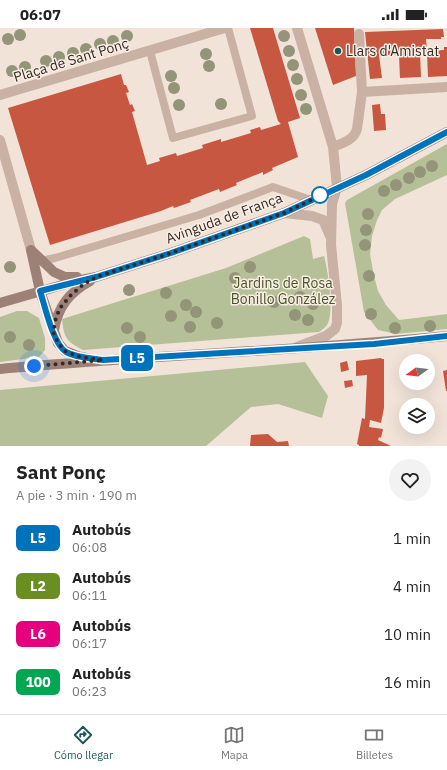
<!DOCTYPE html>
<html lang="es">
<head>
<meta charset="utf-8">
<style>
  :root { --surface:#fff; --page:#f2f2f2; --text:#222; --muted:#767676; --line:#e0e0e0; --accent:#1b5655 }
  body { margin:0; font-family:"IBM Plex Sans",sans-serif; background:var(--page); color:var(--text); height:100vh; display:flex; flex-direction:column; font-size:15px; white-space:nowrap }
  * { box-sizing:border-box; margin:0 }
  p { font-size:13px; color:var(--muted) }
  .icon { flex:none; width:22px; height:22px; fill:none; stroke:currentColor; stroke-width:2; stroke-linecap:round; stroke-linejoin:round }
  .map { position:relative; height:418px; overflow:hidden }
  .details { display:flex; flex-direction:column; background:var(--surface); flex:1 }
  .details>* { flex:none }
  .badge { padding:0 8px; border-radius:6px; font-size:14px; line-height:26px }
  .needle { width:26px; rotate:255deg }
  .controls { position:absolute; left:399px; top:326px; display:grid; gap:8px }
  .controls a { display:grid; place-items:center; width:36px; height:36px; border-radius:50%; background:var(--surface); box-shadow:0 4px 16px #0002; font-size:20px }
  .you { position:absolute; width:20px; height:20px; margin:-10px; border:3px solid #fff; border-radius:50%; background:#1a73e8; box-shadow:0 0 0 6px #1a73e833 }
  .map>.badge { position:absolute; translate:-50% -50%; box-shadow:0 0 0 2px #fff }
  .round { display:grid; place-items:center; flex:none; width:42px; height:42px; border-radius:21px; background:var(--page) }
  .overview { display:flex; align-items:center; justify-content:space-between; height:68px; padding:0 16px }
  h1 { font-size:19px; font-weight:700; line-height:30px }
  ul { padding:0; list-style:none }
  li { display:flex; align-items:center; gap:12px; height:48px; padding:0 16px }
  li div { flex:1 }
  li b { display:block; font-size:15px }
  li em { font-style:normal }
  li .badge { min-width:44px; font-weight:700; text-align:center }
  .status { display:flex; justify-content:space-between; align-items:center; height:28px; padding:0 20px; background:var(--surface); direction:ltr }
  .status svg { height:11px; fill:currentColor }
  .tab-bar { display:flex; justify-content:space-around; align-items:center; height:56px; border-top:1px solid var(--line); background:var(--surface); font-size:11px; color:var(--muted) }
  .tab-bar a { display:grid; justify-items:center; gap:2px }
  .tab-bar .active { color:var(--accent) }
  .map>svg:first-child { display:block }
</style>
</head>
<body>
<div class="status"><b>06:07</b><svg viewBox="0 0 49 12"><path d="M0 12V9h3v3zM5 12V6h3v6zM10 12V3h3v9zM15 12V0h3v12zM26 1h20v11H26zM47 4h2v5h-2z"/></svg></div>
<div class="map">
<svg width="447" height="418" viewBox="0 0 447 418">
  <rect width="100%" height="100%" fill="#f1e3d8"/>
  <path fill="#b6c098" d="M447,116V147L395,171L382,182L377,192L372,208L370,226L374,248L378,263L386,277L399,292L447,286V301L396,306L378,302L364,284L345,175L347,172Z
    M304,208L310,211L313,231L324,228C328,243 334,282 328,295C327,298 322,302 319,304L83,322C66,313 64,310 62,291L226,240Z
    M17,283H27L39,290L45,310V322L39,329L0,334V289Z
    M305,334L328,368L322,390L278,376L251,379L206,418H0V362Z"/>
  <path fill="#c75740" d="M250,0H273L300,90L288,94L298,129L272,140L273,142L263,147V144L236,155L237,157L220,164L219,161L190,172L191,174L174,180L173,178L161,183L50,217L8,80L121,46L124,57H126L129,64L126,65L130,77L132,76L135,83L132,84L147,137L160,133L159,130L176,125L177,128L203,120L202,117L221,111V114L251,105L250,102L260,99L261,102L281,96L278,93Z
    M315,0H354L356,48L333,57Z
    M443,1L444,9H441V11H426L427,23L444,22V19H447V48L428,49L427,25H420L421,49L400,50L399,27H379L382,50L370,51L365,4Z
    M380,76L381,86H385L386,102L374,103L372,77Z
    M381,330L382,331H384V380L381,395L370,392L369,399L383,401L381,410L379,409L378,412L391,418H359V417L357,416L362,390L365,391L367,347L356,348V333Z
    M347,333L349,342L341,344L340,335Z
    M447,342V363H446L443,343Z
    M352,352L353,358L345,360L344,353Z
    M268,406L277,414L288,413L289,418H250L251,407Z"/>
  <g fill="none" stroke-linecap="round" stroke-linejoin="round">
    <path stroke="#c9b2a4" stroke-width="8" d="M150,23L173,110L252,88L228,0
      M41,233L55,230L199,187L273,159L311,172"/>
    <path stroke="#c9b2a4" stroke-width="10" d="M297,0L333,119L337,159L332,176L331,217L337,277V295L335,301L326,308L297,319
      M362,64L447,59
      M0,67L225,0
      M0,112L31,222
      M333,119C343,115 354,112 357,101L362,64L359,6
      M284,185L312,188L323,192L330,208"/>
    <path stroke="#9d8176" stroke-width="10" d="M31,222L40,263L58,315L65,323L80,329L87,330
      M31,222L54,244L65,249H77
      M0,275L76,253L96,249L171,225L284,185L366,147L447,104
      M54,302C58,278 70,264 90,253
      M0,341C149,327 298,323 447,308"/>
  </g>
  <g fill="#949478">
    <circle cx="20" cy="7" r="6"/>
    <circle cx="127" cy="8" r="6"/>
    <circle cx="284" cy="8" r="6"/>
    <circle cx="8" cy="11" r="6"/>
    <circle cx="113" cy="13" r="6"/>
    <circle cx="100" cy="16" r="6"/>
    <circle cx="86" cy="21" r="6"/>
    <circle cx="289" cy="23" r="6"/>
    <circle cx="73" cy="25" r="6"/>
    <circle cx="206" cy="26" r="6"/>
    <circle cx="59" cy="29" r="6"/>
    <circle cx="46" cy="33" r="6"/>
    <circle cx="293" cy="37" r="6"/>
    <circle cx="209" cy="38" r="6"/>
    <circle cx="25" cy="39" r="6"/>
    <circle cx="12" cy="43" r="6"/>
    <circle cx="171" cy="48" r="6"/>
    <circle cx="297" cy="51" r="6"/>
    <circle cx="174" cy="60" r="6"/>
    <circle cx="301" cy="67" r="6"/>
    <circle cx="221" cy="76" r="6"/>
    <circle cx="179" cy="77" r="6"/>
    <circle cx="306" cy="81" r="6"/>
    <circle cx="432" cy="138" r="6"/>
    <circle cx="420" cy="144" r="6"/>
    <circle cx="409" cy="150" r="6"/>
    <circle cx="396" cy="157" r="6"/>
    <circle cx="384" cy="163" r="6"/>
    <circle cx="368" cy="186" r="6"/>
    <circle cx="366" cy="202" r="6"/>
    <circle cx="365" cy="217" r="6"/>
    <circle cx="10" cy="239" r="6"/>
    <circle cx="250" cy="239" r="6"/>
    <circle cx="369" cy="248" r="6"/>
    <circle cx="235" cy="250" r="6"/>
    <circle cx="129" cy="262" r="6"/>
    <circle cx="166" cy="265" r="6"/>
    <circle cx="300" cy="269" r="6"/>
    <circle cx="274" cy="274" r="6"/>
    <circle cx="313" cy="276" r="6"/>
    <circle cx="186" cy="277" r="6"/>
    <circle cx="196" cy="284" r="6"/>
    <circle cx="371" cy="286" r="6"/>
    <circle cx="295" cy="287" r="6"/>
    <circle cx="171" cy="288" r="6"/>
    <circle cx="308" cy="292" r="6"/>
    <circle cx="217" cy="295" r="6"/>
    <circle cx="430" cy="298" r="6"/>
    <circle cx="190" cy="299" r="6"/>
    <circle cx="127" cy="300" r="6"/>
    <circle cx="395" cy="300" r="6"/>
    <circle cx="10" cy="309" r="6"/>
    <circle cx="140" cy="309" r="6"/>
    <circle cx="29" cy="317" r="6"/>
  </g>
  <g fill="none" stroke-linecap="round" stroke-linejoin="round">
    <g stroke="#fff" stroke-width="9">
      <path id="line" d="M447,104L366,147L284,185L171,225L96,249L40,263C45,278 53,316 66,324C77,330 90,330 103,332L374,316L447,308"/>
    </g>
    <use href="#line" stroke="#0072bc" stroke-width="6"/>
    <path stroke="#342926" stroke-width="4" stroke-dasharray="0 7.2" d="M34,338L103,332L80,329L65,323L58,315L53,304L56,290L60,280L71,267L84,256L96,249L171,225L284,185L324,166L320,167"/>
  </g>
  <circle fill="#1b5655" stroke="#f9eee4" stroke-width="1.5" cx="338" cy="23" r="4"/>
  <circle fill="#fff" stroke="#0072bc" stroke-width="2" cx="320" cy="167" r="8"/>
  <g text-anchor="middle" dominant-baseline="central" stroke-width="3" stroke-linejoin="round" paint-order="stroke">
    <g font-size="14" fill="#342926" stroke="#f9eee4" text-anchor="start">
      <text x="346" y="23">Llars d'Amistat</text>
    </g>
    <g font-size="14" fill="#342926" stroke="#f9eee4">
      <text transform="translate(71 32) rotate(-17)">Plaça de Sant Ponç</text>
      <text transform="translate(224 190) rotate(-20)">Avinguda de França</text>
    </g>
    <g font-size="14" fill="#475329" stroke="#f9eee4">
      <text x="283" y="255">Jardins de Rosa<tspan x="283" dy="16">Bonillo González</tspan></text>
    </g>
  </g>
</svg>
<div class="controls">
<a><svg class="needle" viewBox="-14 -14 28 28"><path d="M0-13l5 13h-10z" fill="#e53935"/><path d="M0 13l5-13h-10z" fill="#767676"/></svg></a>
<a><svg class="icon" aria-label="layers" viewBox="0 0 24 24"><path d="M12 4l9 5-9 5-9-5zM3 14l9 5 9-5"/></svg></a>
</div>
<div class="you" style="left:34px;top:338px"></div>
<b class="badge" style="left:137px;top:330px;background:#0072bc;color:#fff">L5</b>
</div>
<section class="details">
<div class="overview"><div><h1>Sant Ponç</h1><p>A pie · 3 min · 190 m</p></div><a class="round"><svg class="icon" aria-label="heart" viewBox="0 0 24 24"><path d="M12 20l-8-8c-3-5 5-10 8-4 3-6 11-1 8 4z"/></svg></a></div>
<ul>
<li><span class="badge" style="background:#0072bc;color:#fff">L5</span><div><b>Autobús</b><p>06:08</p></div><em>1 min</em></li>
<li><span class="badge" style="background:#6b8e23;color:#fff">L2</span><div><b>Autobús</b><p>06:11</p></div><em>4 min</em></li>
<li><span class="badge" style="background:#e6007e;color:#fff">L6</span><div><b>Autobús</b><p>06:17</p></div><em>10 min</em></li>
<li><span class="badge" style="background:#00a651;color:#fff">100</span><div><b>Autobús</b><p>06:23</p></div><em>16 min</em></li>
</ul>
</section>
<nav class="tab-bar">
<a class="active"><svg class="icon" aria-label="directions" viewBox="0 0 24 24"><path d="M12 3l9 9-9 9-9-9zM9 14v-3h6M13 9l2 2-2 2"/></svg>Cómo llegar</a>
<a><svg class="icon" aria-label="map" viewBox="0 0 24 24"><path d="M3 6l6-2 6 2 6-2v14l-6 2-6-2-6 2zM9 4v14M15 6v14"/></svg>Mapa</a>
<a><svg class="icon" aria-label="tickets" viewBox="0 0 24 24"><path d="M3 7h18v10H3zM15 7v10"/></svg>Billetes</a>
</nav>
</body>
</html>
